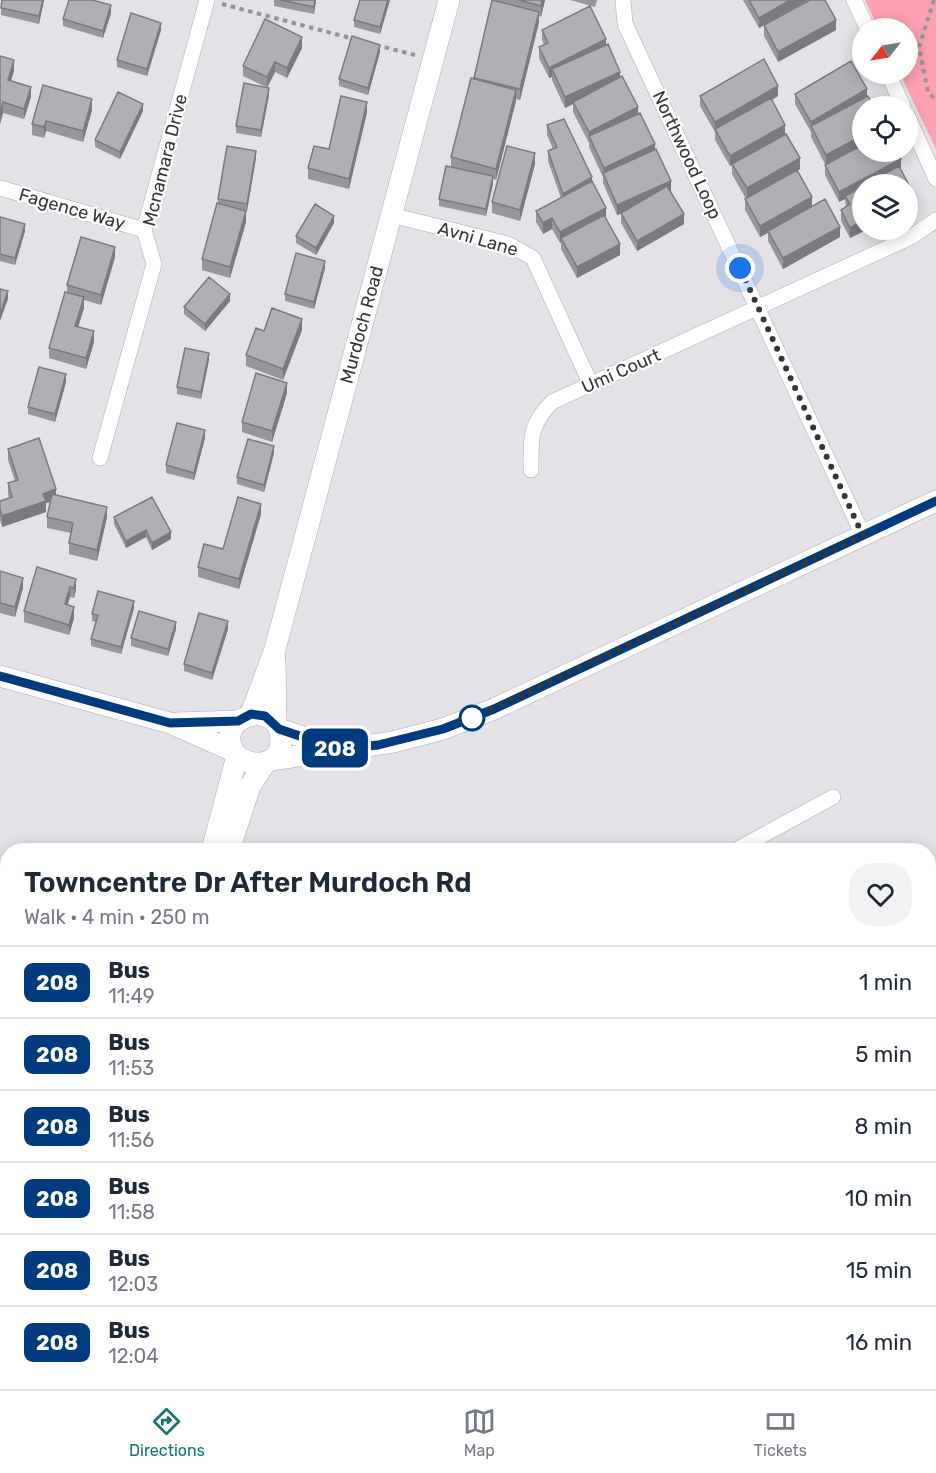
<!DOCTYPE html>
<html lang="en">
<head>
<meta charset="utf-8">
<style>
  :root { --surface:#fff; --page:#f2f2f3; --text:#1f2937; --muted:#747a83; --line:#e0e1e3; --accent:#0f766e }
  body { margin:0; font-family:Rubik,sans-serif; background:var(--page); color:var(--text); height:100vh; display:flex; flex-direction:column; font-size:22px; white-space:nowrap }
  * { box-sizing:border-box; margin:0 }
  p { font-size:20px; color:var(--muted) }
  .icon { flex:none; width:33px; height:33px; fill:none; stroke:currentColor; stroke-width:2; stroke-linecap:round; stroke-linejoin:round }
  .map { position:relative; flex:1; overflow:hidden }
  .details { position:absolute; left:0px; top:843px; width:936px; height:546px; display:flex; flex-direction:column; background:var(--surface); border-radius:24px 24px 0 0; box-shadow:0 3px 15px #0003 }
  .details>* { flex:none }
  .badge { padding:0 12px; border-radius:9px; font-size:21px; line-height:39px }
  .needle { width:39px; rotate:239deg }
  .controls { position:absolute; left:852px; top:18px; display:grid; gap:12px }
  .controls a { display:grid; place-items:center; width:66px; height:66px; border-radius:50%; background:var(--surface); box-shadow:0 3px 15px #0003; font-size:30px }
  .you { position:absolute; width:30px; height:30px; margin:-15px; border:4px solid #fff; border-radius:50%; background:#1a73e8; box-shadow:0 0 0 9px #1a73e833 }
  .map>.badge { position:absolute; translate:-50% -50%; box-shadow:0 0 0 3px #fff }
  .round { display:grid; place-items:center; flex:none; width:63px; height:63px; border-radius:24px; background:var(--page) }
  .head { display:flex; align-items:center; justify-content:space-between; height:102px; padding:0 24px }
  h1 { font-size:28px; font-weight:600; line-height:45px }
  ul { padding:0; list-style:none }
  li { display:flex; align-items:center; gap:18px; height:72px; padding:0 24px; border-top:2px solid var(--line) }
  li div { flex:1 }
  li b { display:block; font-size:22px }
  li em { font-style:normal }
  li .badge { min-width:66px; font-weight:700; text-align:center }
  .tab-bar { display:flex; justify-content:space-around; align-items:center; height:84px; border-top:2px solid var(--line); background:var(--surface); font-size:16px; color:var(--muted) }
  .tab-bar a { display:grid; justify-items:center; gap:3px }
  .tab-bar .on { color:var(--accent) }
  .map>svg:first-child { display:block }
</style>
</head>
<body>
<div class="map">
<svg width="936" height="1389" viewBox="0 0 936 1389">
  <rect width="100%" height="100%" fill="#e4e2e6"/>
  <path fill="#fea0b1" d="M865,0H936V149L900,74H908V28H878Z"/>
  <g fill="none" stroke-linecap="round" stroke-linejoin="round">
    <g stroke="#aeacb0" stroke-width="16">
      <path id="street" d="M623,0L625,24L863,535
        M854,0L867,28
        M888,74L903,106
        M908,117L936,179
        M0,188L144,230
        M391,215L508,244L533,258L591,385
        M100,458L154,264L144,230L207,0
        M531,470C531,439 529,425 552,402L911,237L936,220
        M736,850L833,797
        M928,1001L936,996
        M928,1039L936,1049
        M928,1356L936,1351
        M438,1382H439
        M662,1389L664,1382
        M914,1389L916,1382"/>
    </g>
    <g stroke="#aeacb0" stroke-width="22">
      <g id="secondary">
        <path d="M275,659L276,724"/>
        <path d="M0,676L170,723L233,751"/>
        <path id="s1" d="M251,714L275,649L449,0"/>
        <path d="M177,723L238,721"/>
        <path d="M279,729L338,749"/>
        <path d="M271,760L393,742L443,729L494,709L936,501"/>
        <path d="M212,850L237,756C207,717 281,695 281,740C281,766 253,768 237,756"/>
        <path d="M229,850L250,786L265,763"/>
        <path d="M77,1389L79,1382"/>
      </g>
    </g>
    <path stroke="#969497" stroke-width="4" stroke-dasharray="4.5 4.5" stroke-linecap="butt" d="M934,0L919,47L928,92L936,100
      M222,4L354,39
      M376,45L415,55
      M51,1389L54,1382"/>
    <use href="#street" stroke="#fff" stroke-width="15"/>
    <use href="#secondary" stroke="#fff" stroke-width="21"/>
  </g>
  <path fill="#96979b" d="M44,0L39,24L1,15V8Z
    M274,0H316L314,14L274,6Z
    M360,0H390L380,34L354,27V20Z
    M495,0H545L541,17L539,16V22L520,100L516,99L496,180L493,179V184L486,216L439,206V199L451,167V157L474,79Z
    M570,0H597L595,7Z
    M743,0H808L759,28Z
    M111,13L103,38L63,26V19Z
    M764,25L836,30L778,62L764,36Z
    M161,30L147,76L117,67V60Z
    M542,30L606,45L620,77L638,113L655,150L684,224L637,251L621,223V214L617,215L603,183V177L589,147V143L573,112V104L565,108L552,80V77L549,78L539,58V47L544,45L542,40Z
    M302,48L287,78L275,72L267,87L269,95L261,137L236,133V126L266,87L243,76V66Z
    M380,52L368,95L339,86V79Z
    M0,56L14,71L11,80L31,97L24,119L3,113L0,124Z
    M851,61L867,89V97L873,106H862V152H897L901,159V170L913,193V203L908,206V184H862V230H866L850,238L841,221V210L846,207L845,199L839,202L825,175V164L811,137V132L795,104V94Z
    M700,96H778L772,100L800,169L797,170L812,206L840,237L783,269L768,241V233L760,237L745,210V199H746L732,174V165L730,166L715,140V132L700,106Z
    M92,110L83,142L46,131L44,138L32,135V124Z
    M143,111L120,159L95,147V140Z
    M367,112L349,189L308,179V168Z
    M547,125L592,183L620,255L577,278L561,249V242L560,243L552,229L543,234L536,222V211L561,198L548,161V151L553,149L547,135Z
    M256,158L247,211L243,210L246,222L230,278L202,270V259L218,203V199Z
    M535,164L520,221L492,213V202Z
    M0,217L25,231L15,265L0,261Z
    M334,223L316,255L296,243V236Z
    M115,257L101,305L84,300V308L78,327L94,342L86,369L49,358V348L67,292V285Z
    M325,268L314,309L285,301V294Z
    M230,301L205,331L184,314V307Z
    M302,330L283,380L246,366V355Z
    M209,360L201,399L177,394V387Z
    M66,382L55,422L28,414V407Z
    M287,393L272,442L242,432V422Z
    M205,438L194,480L166,473V465Z
    M8,449L56,495L107,517L97,561L69,554V543L71,533L47,528V517L50,502L46,503V512L2,527L0,520V501L9,498L8,494V483L15,481L8,460Z
    M274,453L264,492L237,484V477Z
    M261,514L239,589L198,577V567L223,549Z
    M114,517L171,539L152,550L146,537L126,548L114,524Z
    M37,567L76,589L74,598L70,597L67,605L74,618L69,635L24,622V611Z
    M0,571L23,588L15,617L0,613Z
    M134,608L121,654L91,646V639L96,622L92,621V614Z
    M176,629L168,656L131,646V638Z
    M228,629L212,680L184,671V664Z
    M8,1164V1264L0,1261V1173Z"/>
  <path fill="#7a7b7e" d="M43,0H44L39,24V16Z
    M315,0H316L314,14V7Z
    M388,0H390L380,34V27Z
    M542,0H545L541,17V6Z
    M790,0H808L759,28V18Z
    M111,5V13L103,38V31Z
    M539,12V22L520,100V89Z
    M836,20V30L778,62V52Z
    M161,23V30L147,76V69Z
    M302,37V48L287,78V68Z
    M606,39V50L552,69V77L549,78V68Z
    M380,45V52L368,95V88Z
    M14,60V71L8,90V80Z
    M275,62V72L267,88V77Z
    M620,72V83L573,102V104L565,108V97Z
    M778,86V96L717,131L715,129V132V122Z
    M31,87V97L24,119V109Z
    M269,88V95L261,137V130Z
    M867,89V99L811,127V122Z
    M516,90V101L496,180V169Z
    M92,99V110L83,142V131Z
    M3,102V113L0,124V114Z
    M367,102V112L349,189V179Z
    M143,104V111L120,159V152Z
    M638,107V117L589,136V143V132Z
    M46,121V131L44,138V127Z
    M785,125V135L730,166V156Z
    M862,136V147L826,166V155Z
    M655,144V154L604,174V168Z
    M256,151V158L247,211V204Z
    M535,153V164L520,221V210Z
    M800,158V169L747,199V188Z
    M901,159V169L872,184H862V190L845,196V199L839,202V192Z
    M493,176V184L486,216V209Z
    M592,177V187L563,204V194Z
    M671,181V192L617,215V205Z
    M913,193V203L908,206V196Z
    M812,197V208L760,237V226Z
    M606,208V218L561,238V242L560,243V232Z
    M246,211V222L230,278V267Z
    M684,214V224L637,251V241Z
    M334,216V223L316,255V248Z
    M552,218V229L543,234V223Z
    M862,221V230H866L850,238V228Z
    M25,224V231L15,265V258Z
    M840,227V237L783,269V258Z
    M620,244V255L577,278V267Z
    M115,247V257L101,305V295Z
    M325,261V268L314,309V302Z
    M8,291V299L0,321V314Z
    M230,294V301L205,331V324Z
    M84,297V308L75,337V326Z
    M302,319V330L283,380V369Z
    M94,331V342L86,369V358Z
    M209,353V360L201,399V392Z
    M66,374V382L55,422V414Z
    M287,383V393L272,442V431Z
    M205,430V438L194,480V473Z
    M274,446V453L264,492V485Z
    M56,489V500L46,503V512L2,527V516L43,494Z
    M261,504V514L239,589V579Z
    M107,507V517L97,561V550Z
    M146,530V537L126,548V541Z
    M171,532V539L152,550V543Z
    M23,578V588L15,617V607Z
    M76,579V589L74,598V588Z
    M70,587V597L65,615V604Z
    M134,601V608L121,654V647Z
    M74,607V618L69,635V625Z
    M228,621V629L212,680V673Z
    M176,622V629L168,656V649Z"/>
  <path fill="#afb0b4" stroke="#7a7b7e" stroke-width="1.5" d="M2,0H43L39,16L1,8Z
    M69,0H92L111,5L103,31L63,19Z
    M280,0H315L314,7Z
    M360,0H388L380,27L354,20Z
    M492,0L539,12L520,89L474,78Z
    M519,0H542L541,6Z
    M749,0H790L759,18Z
    M810,0H825L836,20L778,52L764,25Z
    M590,6L606,39L549,68L539,47L548,43L542,30Z
    M131,13L161,23L147,69L117,60Z
    M265,19L302,37L287,68L275,62L267,77L243,66Z
    M352,36L380,45L368,88L339,79Z
    M608,44L620,72L565,97L552,69Z
    M0,56L14,60L8,80L31,87L24,109L3,102L0,114Z
    M764,59L778,86L715,122L700,96Z
    M851,61L867,89L811,122L795,94Z
    M622,76L638,107L589,132L573,102Z
    M471,78L516,90L496,169L451,157Z
    M244,83L269,88L261,130L236,126Z
    M43,85L92,99L83,131L46,121L44,127L32,124Z
    M118,92L143,104L120,152L95,140Z
    M341,96L367,102L349,179L308,168L314,146L329,149Z
    M868,96L873,106H862V136L826,155L811,126Z
    M771,98L785,125L730,156L715,129Z
    M640,113L655,144L604,168L589,136Z
    M564,119L592,177L563,194L548,151L557,147L547,125Z
    M786,134L800,158L747,188L732,164Z
    M862,145V152H897L901,159L839,192L825,165Z
    M227,146L256,151L247,204L218,199Z
    M507,146L535,153L520,210L492,202Z
    M656,149L671,181L617,205L603,173Z
    M446,166L493,176L486,209L439,199Z
    M899,166L913,193L908,196V184H866Z
    M797,170L812,197L760,226L745,199Z
    M592,181L606,208L560,232L552,218L543,223L536,211Z
    M667,186L684,214L637,241L621,213Z
    M862,186V221L850,228L841,210L850,204L845,196Z
    M825,199L840,227L783,258L768,231Z
    M217,203L246,211L230,267L202,259Z
    M315,204L334,216L316,248L296,236Z
    M604,215L620,244L577,267L561,238Z
    M0,217L25,224L15,258L0,254Z
    M81,237L115,247L101,295L67,285Z
    M296,253L325,261L314,302L285,294Z
    M209,277L230,294L205,324L184,307Z
    M0,289L8,291L0,314Z
    M65,292L84,297L75,326L94,331L86,358L49,348Z
    M272,308L302,319L283,369L246,355L256,328L264,331Z
    M185,348L209,353L201,392L177,387Z
    M39,367L66,374L55,414L28,407Z
    M256,373L287,383L272,431L242,422Z
    M177,423L205,430L194,473L166,465Z
    M39,438L56,489L43,494L46,501L2,516L0,509V501L12,497L8,483L18,480L8,449Z
    M248,439L274,446L264,485L237,477Z
    M52,494L107,507L97,550L69,543L73,523L47,517Z
    M152,497L171,532L152,543L146,530L126,541L114,517Z
    M238,497L261,504L239,579L198,567L204,544L223,549Z
    M37,567L76,579L74,588L70,587L65,604L74,607L69,625L24,611Z
    M0,571L23,578L15,607L0,603Z
    M98,591L134,601L121,647L91,639L98,615L92,614Z
    M139,611L176,622L168,649L131,638Z
    M199,613L228,621L212,673L184,664Z
    M4,1163L8,1164V1250L0,1247V1173Z"/>
  <g fill="none" stroke-linecap="round" stroke-linejoin="round">
    <g stroke="#fff" stroke-width="14">
      <path id="line" d="M0,676L170,723L238,721L251,714L265,716L279,729L338,749L378,745L443,729L494,709L936,501"/>
    </g>
    <use href="#line" stroke="#003b80" stroke-width="9"/>
    <path stroke="#363537" stroke-width="6" stroke-dasharray="0 10.8" d="M472,718L863,536L740,268"/>
  </g>
  <circle fill="#fff" stroke="#003b80" stroke-width="3" cx="472" cy="718" r="12"/>
  <g text-anchor="middle" dominant-baseline="central" stroke-width="4.5" stroke-linejoin="round" paint-order="stroke">
    <g font-size="18" fill="#363537" stroke="#fff">
      <text transform="translate(687 155) rotate(65)">Northwood Loop</text>
      <text transform="translate(165 160) rotate(-76)">Mcnamara Drive</text>
      <text transform="translate(72 209) rotate(16)">Fagence Way</text>
      <text transform="translate(478 239) rotate(16)">Avni Lane</text>
      <text stroke="none"><textPath href="#s1" startOffset="405">Murdoch Road</textPath></text>
      <text transform="translate(621 371) rotate(-24)">Umi Court</text>
    </g>
  </g>
</svg>
<div class="controls">
<a><svg class="needle" viewBox="-14 -14 28 28"><path d="M0-13l5 13h-10z" fill="#e53935"/><path d="M0 13l5-13h-10z" fill="#747a83"/></svg></a>
<a><svg class="icon" aria-label="locate" viewBox="0 0 24 24"><circle cx="12" cy="12" r="6"/><path d="M12 2v4M12 18v4M2 12h4M18 12h4"/></svg></a>
<a><svg class="icon" aria-label="layers" viewBox="0 0 24 24"><path d="M12 4l9 5-9 5-9-5zM3 14l9 5 9-5"/></svg></a>
</div>
<div class="you" style="left:740px;top:268px"></div>
<b class="badge" style="left:335px;top:748px;background:#003b80;color:#fff">208</b>
<section class="details">
<div class="head"><div><h1>Towncentre Dr After Murdoch Rd</h1><p>Walk · 4 min · 250 m</p></div><a class="round"><svg class="icon" aria-label="heart" viewBox="0 0 24 24"><path d="M12 20l-8-8c-3-5 5-10 8-4 3-6 11-1 8 4z"/></svg></a></div>
<ul>
<li><span class="badge" style="background:#003b80;color:#fff">208</span><div><b>Bus</b><p>11:49</p></div><em>1 min</em></li>
<li><span class="badge" style="background:#003b80;color:#fff">208</span><div><b>Bus</b><p>11:53</p></div><em>5 min</em></li>
<li><span class="badge" style="background:#003b80;color:#fff">208</span><div><b>Bus</b><p>11:56</p></div><em>8 min</em></li>
<li><span class="badge" style="background:#003b80;color:#fff">208</span><div><b>Bus</b><p>11:58</p></div><em>10 min</em></li>
<li><span class="badge" style="background:#003b80;color:#fff">208</span><div><b>Bus</b><p>12:03</p></div><em>15 min</em></li>
<li><span class="badge" style="background:#003b80;color:#fff">208</span><div><b>Bus</b><p>12:04</p></div><em>16 min</em></li>
</ul>
</section>
</div>
<nav class="tab-bar">
<a class="on"><svg class="icon" aria-label="directions" viewBox="0 0 24 24"><path d="M12 3l9 9-9 9-9-9zM9 14v-3h6M13 9l2 2-2 2"/></svg>Directions</a>
<a><svg class="icon" aria-label="map" viewBox="0 0 24 24"><path d="M3 6l6-2 6 2 6-2v14l-6 2-6-2-6 2zM9 4v14M15 6v14"/></svg>Map</a>
<a><svg class="icon" aria-label="tickets" viewBox="0 0 24 24"><path d="M3 7h18v10H3zM15 7v10"/></svg>Tickets</a>
</nav>
</body>
</html>
